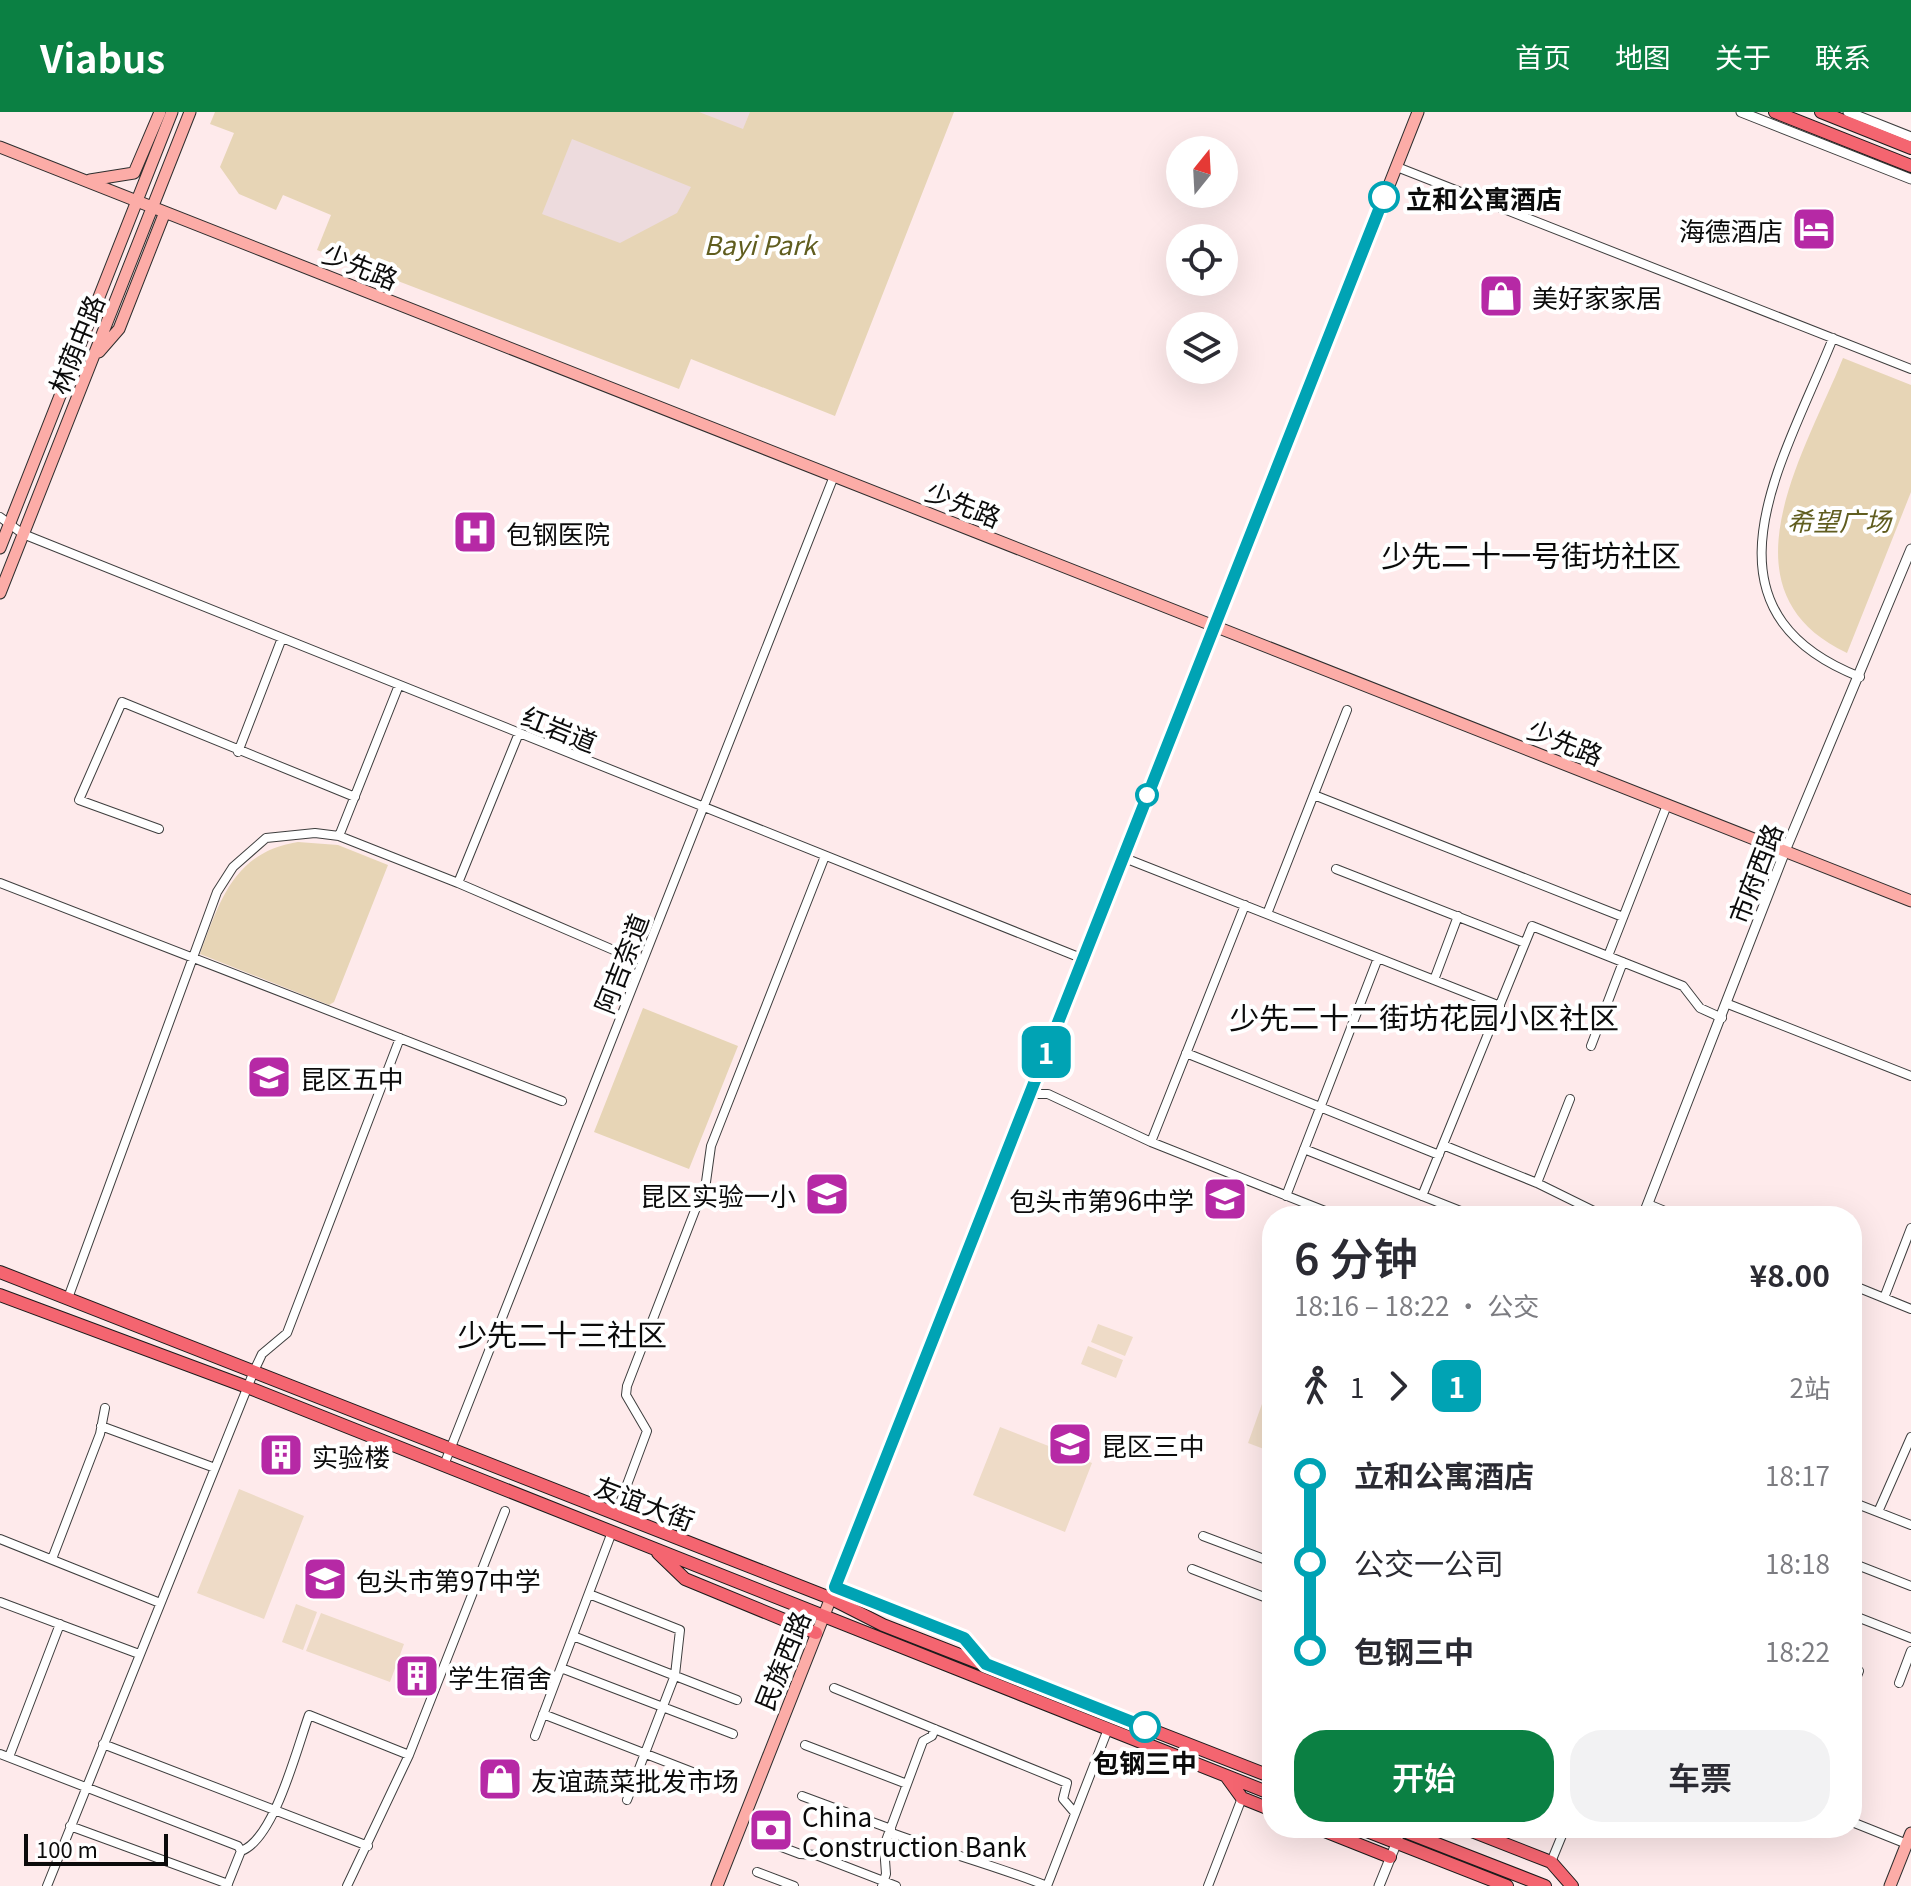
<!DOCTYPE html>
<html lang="zh">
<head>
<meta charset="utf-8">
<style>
  :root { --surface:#fff; --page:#f2f2f3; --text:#2b2b33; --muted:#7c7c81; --accent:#0b8043 }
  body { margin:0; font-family:Georgia,"Noto Sans SC",serif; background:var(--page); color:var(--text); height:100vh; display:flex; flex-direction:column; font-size:30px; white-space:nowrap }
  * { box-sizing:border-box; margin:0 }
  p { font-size:26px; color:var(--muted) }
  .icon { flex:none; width:44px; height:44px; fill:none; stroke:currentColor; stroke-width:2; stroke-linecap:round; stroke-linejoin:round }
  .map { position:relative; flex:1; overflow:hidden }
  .sheet { position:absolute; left:1262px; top:1094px; width:600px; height:632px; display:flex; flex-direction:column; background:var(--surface); border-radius:32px; box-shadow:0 8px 32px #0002 }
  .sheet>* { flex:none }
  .badge { padding:0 16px; border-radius:12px; font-size:28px; line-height:52px }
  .needle { width:52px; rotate:18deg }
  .controls { position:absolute; left:1166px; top:24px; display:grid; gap:16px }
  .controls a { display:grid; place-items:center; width:72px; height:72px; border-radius:50%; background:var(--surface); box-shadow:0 8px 32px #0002; font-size:40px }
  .scale { position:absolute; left:24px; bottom:20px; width:144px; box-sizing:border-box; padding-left:8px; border:4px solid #0b0b0b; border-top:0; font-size:22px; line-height:28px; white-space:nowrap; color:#0b0b0b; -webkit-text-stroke:6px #fff; paint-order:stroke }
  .map>.badge { position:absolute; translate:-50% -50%; box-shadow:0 0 0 4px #fff }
  .legs { display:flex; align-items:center; gap:12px; height:88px; padding:0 32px; font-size:26px }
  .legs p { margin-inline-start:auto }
  .head { display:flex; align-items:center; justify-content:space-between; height:136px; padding:0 32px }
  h1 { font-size:44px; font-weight:600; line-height:60px }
  .action { display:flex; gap:16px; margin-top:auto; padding:16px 32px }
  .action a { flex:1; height:92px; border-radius:32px; background:var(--accent); color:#fff; font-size:32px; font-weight:600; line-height:92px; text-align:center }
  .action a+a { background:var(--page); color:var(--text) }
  ul { padding:0 32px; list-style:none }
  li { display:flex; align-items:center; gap:28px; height:88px; font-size:30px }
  li i { display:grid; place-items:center; width:12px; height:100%; margin:0 10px; background:currentColor }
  li i::after { content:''; width:20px; height:20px; margin:-10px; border:6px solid; border-radius:50%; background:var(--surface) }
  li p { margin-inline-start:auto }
  li:first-child i { background:linear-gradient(#0000 50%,currentColor 0) }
  li:last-child i { background:linear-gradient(currentColor 50%,#0000 0) }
  header { display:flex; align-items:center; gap:48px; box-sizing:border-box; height:112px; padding:0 40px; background:var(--accent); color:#fff }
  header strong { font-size:38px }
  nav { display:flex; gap:44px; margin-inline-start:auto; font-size:28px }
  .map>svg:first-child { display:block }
</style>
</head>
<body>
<header>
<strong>Viabus</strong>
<nav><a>首页</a><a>地图</a><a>关于</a><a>联系</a></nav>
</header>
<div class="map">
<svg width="1911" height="1774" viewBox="0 0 1911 1774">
  <rect width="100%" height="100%" fill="#feeaeb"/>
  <path fill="#e7d5b6" d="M215,0H954L835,304L691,247L679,277L317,138L331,103L283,83L276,98L239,82L220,55L234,21L210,12Z
    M1843,246L1911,273V380L1847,541C1716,479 1805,341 1843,246Z
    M298,730L338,733L388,753L334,890L329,893L200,842C220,788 234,740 298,730Z
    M643,896L738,934L689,1057L594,1020Z"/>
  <path fill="#eedbc7" d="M1098,1212L1133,1225L1125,1244L1091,1230Z
    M1088,1234L1123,1248L1116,1266L1081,1252Z
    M1272,1264V1340L1248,1331Z
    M1000,1315L1092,1351L1065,1420L973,1383Z
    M239,1377L304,1404L264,1507L197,1481Z
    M296,1492L317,1500L303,1538L282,1530Z
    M321,1501L404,1532L390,1570L306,1539Z"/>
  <path fill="#eddbdd" d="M699,0H750L743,17Z
    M572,27L691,75L677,101L620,131L542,102Z"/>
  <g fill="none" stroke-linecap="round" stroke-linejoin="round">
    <g stroke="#3e3e3e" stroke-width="10">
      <path id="minor" d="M1397,55L1911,257
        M1833,226C1785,347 1687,497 1860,565
        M0,405L23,422L1081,846
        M238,640L282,526
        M1314,683L1623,805
        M159,717L79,688L122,590L355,685
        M339,724L399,573
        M1122,745L1500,894
        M1336,757L1525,831
        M0,771L562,989
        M458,771L519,621
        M1267,802L1347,598
        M1608,844L1667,693
        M1434,868L1458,804
        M1728,892L1911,964
        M1591,934L1623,850
        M1186,941L1439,1043
        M1030,982H1048L1151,1030L1335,1103
        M1151,1030L1245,793
        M1443,1033L1537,1071L1604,1104
        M1304,1037L1473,1104
        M1537,1071L1570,987
        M1286,1084L1378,846
        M1422,1084L1532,814L1683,874L1700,896L1722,906
        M1648,1092L1677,1104
        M1852,1173L1911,1197
        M68,1186L217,780L233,755L266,726L315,721L339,724L458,771L625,843
        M1884,1186L1911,1116
        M101,1314L215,1356
        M444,1353L834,364
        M1852,1390L1911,1413
        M1878,1400L1911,1325
        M616,1402L647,1319L626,1283L627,1274L706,1070L711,1034L825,744
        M1203,1424L1272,1450
        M0,1427L160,1491
        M52,1447L100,1322L105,1296
        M1852,1451L1911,1474
        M1192,1457L1272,1488
        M589,1482L680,1518L675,1563L627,1688
        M0,1490L139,1542
        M1852,1503L1911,1526
        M573,1524L737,1588
        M561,1556L733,1622
        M1852,1556L1859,1559L1852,1577
        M1899,1571L1911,1539
        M834,1576L1067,1671L1063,1687L1075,1701
        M543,1602L718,1670
        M535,1624L612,1420
        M103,1632L368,1734
        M805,1633L907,1672
        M0,1642L238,1734L241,1739
        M9,1645L60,1512
        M802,1684L891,1717
        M1852,1710L1907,1732
        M70,1714L228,1772
        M889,1720C943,1740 994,1753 1047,1774
        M771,1731L800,1742L816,1743L896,1774
        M1551,1750L1565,1716
        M757,1760L794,1774
        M47,1774L254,1259L262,1242L287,1221L400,926
        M227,1774L241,1739C274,1728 297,1636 309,1603L409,1643
        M347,1774L409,1643L505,1399
        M882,1774L886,1762L884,1734L923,1629L932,1624L935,1617
        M1047,1774L1108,1617
        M1208,1774L1242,1686"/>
    </g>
    <g stroke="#3e3e3e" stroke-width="11">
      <path id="tertiary" d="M1741,0L1911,67
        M1848,0L1911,25
        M1643,1104L1785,739L1911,437
        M1379,1774L1398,1727"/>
    </g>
    <g stroke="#2d2d2d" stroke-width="13">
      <path id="secondary" d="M0,35L1911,789
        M90,68L134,61L160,0
        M99,240L119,217L165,100
        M0,436L172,0
        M0,481L190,0
        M717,1774L1418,0
        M1890,1774L1911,1721"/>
    </g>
    <g stroke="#1c1c1c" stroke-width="14">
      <path id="primary" d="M1775,0L1911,54
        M1821,0L1911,36
        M0,1160L830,1486L883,1513L1272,1665
        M0,1183L247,1275L1272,1682
        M658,1441L685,1467L816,1521
        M835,1475L964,1526L984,1550
        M1226,1664L1242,1686L1272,1698
        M1317,1716L1390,1745
        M1359,1716L1507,1774
        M1396,1716L1545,1774
        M1464,1716L1551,1750L1572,1774"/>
    </g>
    <use href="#minor" stroke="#fff" stroke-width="8"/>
    <use href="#tertiary" stroke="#fff" stroke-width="9"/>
    <use href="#secondary" stroke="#fcaca7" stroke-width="11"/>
    <use href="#primary" stroke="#f46570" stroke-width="12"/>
  </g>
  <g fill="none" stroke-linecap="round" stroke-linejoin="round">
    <g stroke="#fff" stroke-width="18">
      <path id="line-1" d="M1145,1615L986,1552L964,1526L835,1475L1384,85"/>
    </g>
    <use href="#line-1" stroke="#00a3b4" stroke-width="12"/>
  </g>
  <defs>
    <g id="hotel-square" transform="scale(2.3)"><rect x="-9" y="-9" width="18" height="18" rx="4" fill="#b629a5" stroke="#fff"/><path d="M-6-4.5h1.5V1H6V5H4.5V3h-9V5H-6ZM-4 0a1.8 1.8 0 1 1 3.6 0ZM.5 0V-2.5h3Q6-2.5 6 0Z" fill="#fff"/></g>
    <g id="shop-square" transform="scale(2.3)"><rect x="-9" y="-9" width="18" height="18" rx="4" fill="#b629a5" stroke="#fff"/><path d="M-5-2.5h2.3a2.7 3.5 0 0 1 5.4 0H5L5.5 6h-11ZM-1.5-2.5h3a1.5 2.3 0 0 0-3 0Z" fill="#fff"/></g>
    <g id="hospital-square" transform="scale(2.3)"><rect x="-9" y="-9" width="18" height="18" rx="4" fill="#b629a5" stroke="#fff"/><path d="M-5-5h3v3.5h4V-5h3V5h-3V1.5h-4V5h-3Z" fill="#fff"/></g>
    <g id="school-square" transform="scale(2.3)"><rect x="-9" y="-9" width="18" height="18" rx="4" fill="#b629a5" stroke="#fff"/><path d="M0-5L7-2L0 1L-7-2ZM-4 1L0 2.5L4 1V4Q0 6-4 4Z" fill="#fff"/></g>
    <g id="building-square" transform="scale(2.3)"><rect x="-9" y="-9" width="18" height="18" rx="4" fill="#b629a5" stroke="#fff"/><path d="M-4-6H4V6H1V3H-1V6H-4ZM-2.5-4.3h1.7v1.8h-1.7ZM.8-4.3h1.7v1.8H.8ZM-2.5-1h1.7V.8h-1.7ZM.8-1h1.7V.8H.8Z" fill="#fff"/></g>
    <g id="bank-square" transform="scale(2.3)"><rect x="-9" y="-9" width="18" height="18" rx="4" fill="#b629a5" stroke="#fff"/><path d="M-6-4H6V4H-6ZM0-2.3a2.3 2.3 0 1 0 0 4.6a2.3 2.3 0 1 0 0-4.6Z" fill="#fff"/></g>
  </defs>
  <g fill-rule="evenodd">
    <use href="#hotel-square" x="1814" y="117"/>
    <use href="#shop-square" x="1501" y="184"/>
    <use href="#hospital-square" x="475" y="420"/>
    <use href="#school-square" x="269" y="965"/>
    <use href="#school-square" x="827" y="1082"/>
    <use href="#school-square" x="1225" y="1087"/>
    <use href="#school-square" x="1070" y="1332"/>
    <use href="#building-square" x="281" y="1343"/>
    <use href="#school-square" x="325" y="1467"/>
    <use href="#building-square" x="417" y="1564"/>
    <use href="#shop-square" x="500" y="1667"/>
    <use href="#bank-square" x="771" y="1718"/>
  </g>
  <g fill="#fff" stroke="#00a3b4" stroke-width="4">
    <circle cx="1384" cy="85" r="14"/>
    <circle cx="1147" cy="683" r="10"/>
    <circle cx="1145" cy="1615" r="14"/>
  </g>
  <g text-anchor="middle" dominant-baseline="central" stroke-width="8" stroke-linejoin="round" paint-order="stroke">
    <g font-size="26" font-weight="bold" fill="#0b0b0b" stroke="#fff" text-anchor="start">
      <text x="1406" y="85">立和公寓酒店</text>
      <text x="1145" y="1649" text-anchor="middle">包钢三中</text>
    </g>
    <g font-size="26" fill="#0b0b0b" stroke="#fff" text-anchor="start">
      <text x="1783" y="117" text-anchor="end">海德酒店</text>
      <text x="1532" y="184">美好家家居</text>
      <text x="506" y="420">包钢医院</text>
      <text x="300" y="965">昆区五中</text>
      <text x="796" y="1082" text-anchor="end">昆区实验一小</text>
      <text x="1194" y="1087" text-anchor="end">包头市第96中学</text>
      <text x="1101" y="1332">昆区三中</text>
      <text x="312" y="1343">实验楼</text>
      <text x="356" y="1467">包头市第97中学</text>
      <text x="448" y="1564">学生宿舍</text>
      <text x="531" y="1667">友谊蔬菜批发市场</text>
      <text x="802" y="1703">China<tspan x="802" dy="30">Construction Bank</tspan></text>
    </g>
    <g font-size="26" font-style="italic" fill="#605d1f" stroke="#fff">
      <text x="760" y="131">Bayi Park</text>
      <text x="1839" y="407">希望广场</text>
    </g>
    <g font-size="26" fill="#0b0b0b" stroke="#fff">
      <text transform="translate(361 153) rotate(22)">少先路</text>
      <text transform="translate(75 232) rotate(-68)">林荫中路</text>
      <text transform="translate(964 391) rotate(22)">少先路</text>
      <text transform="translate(560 616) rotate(22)">红岩道</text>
      <text transform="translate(1566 629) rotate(22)">少先路</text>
      <text transform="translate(1754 761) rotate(-69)">市府西路</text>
      <text transform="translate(620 851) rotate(-69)">阿吉奈道</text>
      <text transform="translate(645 1390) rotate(21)">友谊大街</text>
      <text transform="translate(781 1548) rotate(-68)">民族西路</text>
    </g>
    <g font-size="30" fill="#0b0b0b" stroke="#fff">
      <text x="1531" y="442">少先二十一号街坊社区</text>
      <text x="1424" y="904">少先二十二街坊花园小区社区</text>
      <text x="562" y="1221">少先二十三社区</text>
    </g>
  </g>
</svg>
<div class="controls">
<a><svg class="needle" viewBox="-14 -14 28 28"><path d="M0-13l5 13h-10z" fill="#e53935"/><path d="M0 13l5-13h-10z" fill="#7c7c81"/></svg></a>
<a><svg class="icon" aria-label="locate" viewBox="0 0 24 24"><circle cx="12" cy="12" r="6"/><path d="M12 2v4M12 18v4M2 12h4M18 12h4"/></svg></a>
<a><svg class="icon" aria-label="layers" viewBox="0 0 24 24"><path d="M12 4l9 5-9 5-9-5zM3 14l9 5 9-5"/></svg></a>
</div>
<div class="scale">100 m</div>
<b class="badge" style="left:1046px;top:940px;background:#00a3b4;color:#fff">1</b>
<section class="sheet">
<div class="head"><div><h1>6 分钟</h1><p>18:16 – 18:22 · 公交</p></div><b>¥8.00</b></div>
<div class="legs"><svg class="icon" aria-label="walk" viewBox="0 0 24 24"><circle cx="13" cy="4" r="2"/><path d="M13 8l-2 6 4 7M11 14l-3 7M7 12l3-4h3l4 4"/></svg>1<svg class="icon" aria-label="forward" viewBox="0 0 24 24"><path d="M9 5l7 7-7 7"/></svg><b class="badge" style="background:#00a3b4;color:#fff">1</b><p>2站</p></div>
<ul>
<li><i style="color:#00a3b4"></i><b>立和公寓酒店</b><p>18:17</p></li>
<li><i style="color:#00a3b4"></i><span>公交一公司</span><p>18:18</p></li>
<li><i style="color:#00a3b4"></i><b>包钢三中</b><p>18:22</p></li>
</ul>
<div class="action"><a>开始</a><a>车票</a></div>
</section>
</div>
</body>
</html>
